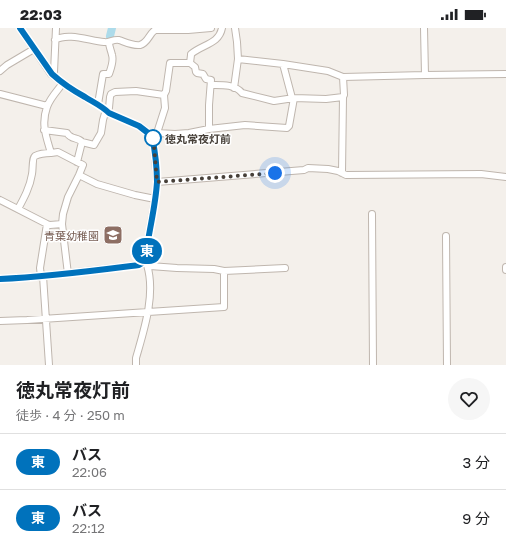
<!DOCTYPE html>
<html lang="ja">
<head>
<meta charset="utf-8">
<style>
  :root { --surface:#fff; --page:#f6f6f6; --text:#202124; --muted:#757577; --line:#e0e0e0 }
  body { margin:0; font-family:"Golos Text","Noto Sans JP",sans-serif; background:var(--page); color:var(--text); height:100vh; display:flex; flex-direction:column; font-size:15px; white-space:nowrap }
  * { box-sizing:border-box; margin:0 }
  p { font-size:13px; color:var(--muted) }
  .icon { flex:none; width:22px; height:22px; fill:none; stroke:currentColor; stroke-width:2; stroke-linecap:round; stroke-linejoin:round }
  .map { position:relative; height:337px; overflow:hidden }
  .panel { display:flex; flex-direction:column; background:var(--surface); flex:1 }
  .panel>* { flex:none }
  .badge { padding:0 8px; border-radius:13px; font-size:14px; line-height:26px }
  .you { position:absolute; width:20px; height:20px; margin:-10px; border:3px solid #fff; border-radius:50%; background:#1a73e8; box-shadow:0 0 0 6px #1a73e833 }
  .map>.badge { position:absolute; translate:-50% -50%; box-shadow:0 0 0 2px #fff }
  .round { display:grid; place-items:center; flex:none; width:42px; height:42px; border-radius:21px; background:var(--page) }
  .overview { display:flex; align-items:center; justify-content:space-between; height:68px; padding:0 16px }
  h1 { font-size:19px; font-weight:700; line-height:30px }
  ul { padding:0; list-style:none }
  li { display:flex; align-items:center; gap:12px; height:56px; padding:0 16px; border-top:1px solid var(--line) }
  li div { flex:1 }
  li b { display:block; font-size:15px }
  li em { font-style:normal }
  li .badge { min-width:44px; font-weight:700; text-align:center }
  .status { display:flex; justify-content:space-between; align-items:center; height:28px; padding:0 20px; background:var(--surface); direction:ltr }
  .status svg { height:11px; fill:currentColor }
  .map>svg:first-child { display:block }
</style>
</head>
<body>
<div class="status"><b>22:03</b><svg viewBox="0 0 49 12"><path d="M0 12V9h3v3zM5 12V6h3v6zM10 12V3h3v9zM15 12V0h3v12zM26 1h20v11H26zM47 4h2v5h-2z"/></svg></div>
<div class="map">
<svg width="506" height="337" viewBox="0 0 506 337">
  <rect width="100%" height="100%" fill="#f4f0eb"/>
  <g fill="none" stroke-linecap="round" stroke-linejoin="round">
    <path stroke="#addbea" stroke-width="8" d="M110,8L112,0"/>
    <g stroke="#bfb6ae" stroke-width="8">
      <path id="minor" d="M222,0C219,16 203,16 191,26V27L190,35H170L166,63L164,67L165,80L157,105L175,106L189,105L209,101L245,97L287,100L289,98L294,70L326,71L343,69
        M235,0L237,14L238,31L283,36L328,43L343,49L425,47L506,46
        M424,0L425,47
        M55,12C68,4 90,13 104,14C109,15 113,11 119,12C125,14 133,18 140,17C148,15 149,6 155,2H188L211,0
        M190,35L195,39L196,44L197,45L203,46L206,51L211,52L209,77V101
        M283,36L292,70
        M0,43L7,37L34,21
        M51,46L54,44L56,0
        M63,55C58,62 50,70 47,79C41,96 46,108 51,125L58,124L83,137L79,147L68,169L63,186L62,196L68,246
        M211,57C221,57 235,56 242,65L274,73L294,70
        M234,60L238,31
        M0,66L47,78
        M98,76L103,46H109C111,40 114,33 112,27C111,22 109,19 109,14
        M44,102L67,105C71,112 78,109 82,114
        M77,134L82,114L94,117L101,105L103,92L105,85L109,80L110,69L111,66L115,64L136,63L164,67
        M342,145L343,69L344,67L343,49
        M79,147L97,156L135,167L155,171
        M157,154L304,142L308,140L328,141L338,143L346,147L481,146L506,149
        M0,172L47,196L50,197L62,196
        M18,181C24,170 30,159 32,146C33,142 32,130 35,128C39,126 46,125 51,125
        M372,186L373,337
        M446,208L447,337
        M506,239V242
        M224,243L285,240
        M41,248L40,240L47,196
        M43,248L49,337
        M0,251C47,249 92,242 139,237L144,234L147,229L148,212L155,171L157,154L154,118L152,108L139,98L109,85C102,77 91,73 83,68C72,62 61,54 51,46L20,0
        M0,293L27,292L224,279V243L214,241L177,240L150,238L147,237L144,234
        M136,337V330C144,302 156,266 147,237"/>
    </g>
    <use href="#minor" stroke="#fff" stroke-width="6"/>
  </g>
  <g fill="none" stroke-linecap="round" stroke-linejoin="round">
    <g stroke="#fff" stroke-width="9">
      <path id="line" d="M0,251C47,249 92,243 139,237L144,234C148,226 147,216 149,207C152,190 156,172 157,154C157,139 155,123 152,108L139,98L109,85C102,78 93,74 85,69C74,63 62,55 52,46L20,0"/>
    </g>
    <use href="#line" stroke="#0072bc" stroke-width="6"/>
    <path stroke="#474039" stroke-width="4" stroke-dasharray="0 7.2" d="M153,110L152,108L154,118L157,154L275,145"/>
  </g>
  <defs>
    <g id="school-square" transform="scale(1)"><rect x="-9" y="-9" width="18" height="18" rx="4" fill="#8d6e63" stroke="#fff"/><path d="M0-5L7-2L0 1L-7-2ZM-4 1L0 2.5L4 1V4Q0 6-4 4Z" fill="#fff"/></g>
  </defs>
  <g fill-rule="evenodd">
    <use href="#school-square" x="113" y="207"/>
  </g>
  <circle fill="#fff" stroke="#0072bc" stroke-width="2" cx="153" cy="110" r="8"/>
  <g text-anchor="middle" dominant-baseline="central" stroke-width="3" stroke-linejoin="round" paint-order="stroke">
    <g font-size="11" font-weight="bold" fill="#474039" stroke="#fff" text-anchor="start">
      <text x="165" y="110">徳丸常夜灯前</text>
    </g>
    <g font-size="11" fill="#785e54" stroke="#fff" text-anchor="end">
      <text x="99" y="207">青葉幼稚園</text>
    </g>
  </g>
</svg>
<div class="you" style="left:275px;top:145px"></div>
<b class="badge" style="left:147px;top:223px;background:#0072bc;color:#fff">東</b>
</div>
<section class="panel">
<div class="overview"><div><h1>徳丸常夜灯前</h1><p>徒歩 · 4 分 · 250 m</p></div><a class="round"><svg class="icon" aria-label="heart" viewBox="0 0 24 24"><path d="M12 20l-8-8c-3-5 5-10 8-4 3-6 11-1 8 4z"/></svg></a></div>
<ul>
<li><span class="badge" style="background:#0072bc;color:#fff">東</span><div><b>バス</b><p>22:06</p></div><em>3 分</em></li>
<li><span class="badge" style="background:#0072bc;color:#fff">東</span><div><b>バス</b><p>22:12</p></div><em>9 分</em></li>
</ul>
</section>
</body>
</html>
